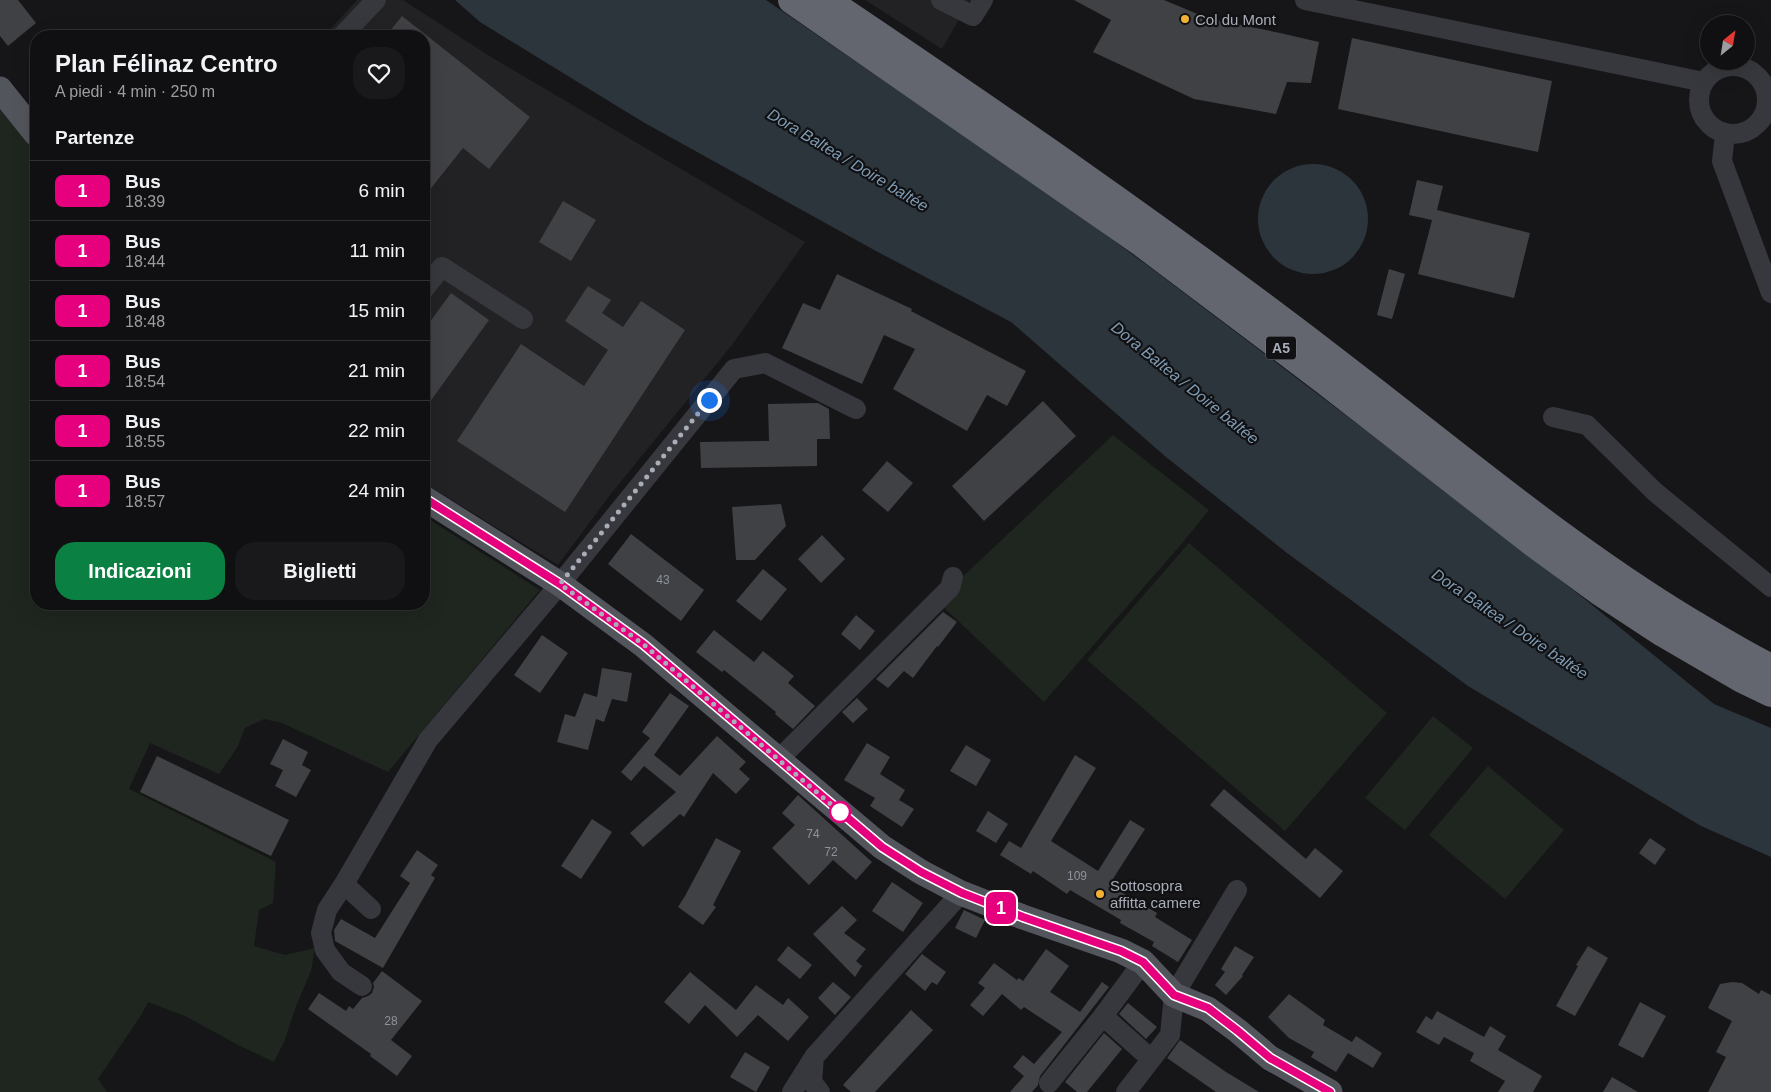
<!DOCTYPE html>
<html lang="it">
<head>
<meta charset="utf-8">
<style>
  :root { --surface:#101012; --page:#19191b; --text:#f1f3f6; --muted:#9c9d9f; --line:#303032; --accent:#0b8043 }
  body { margin:0; font-family:Helvetica,sans-serif; background:var(--page); color:var(--text); height:100vh; display:flex; flex-direction:column; font-size:19px; white-space:nowrap }
  * { box-sizing:border-box; margin:0 }
  p { font-size:16px; color:var(--muted) }
  .icon { flex:none; width:28px; height:28px; fill:none; stroke:currentColor; stroke-width:2; stroke-linecap:round; stroke-linejoin:round }
  .map { position:relative; flex:1; overflow:hidden }
  .side { position:absolute; left:30px; top:30px; width:400px; height:580px; display:flex; flex-direction:column; background:var(--surface); border-radius:20px; box-shadow:0 5px 20px #0002,0 0 0 1px var(--line) }
  .side>* { flex:none }
  .badge { padding:0 10px; border-radius:8px; font-size:18px; line-height:32px }
  .needle { width:32px; rotate:30deg }
  .controls { position:absolute; left:1700px; top:15px; display:grid; gap:10px }
  .controls a { display:grid; place-items:center; width:55px; height:55px; border-radius:50%; background:var(--surface); box-shadow:0 5px 20px #0002,0 0 0 1px var(--line); font-size:25px }
  .you { position:absolute; width:25px; height:25px; margin:-12px; border:4px solid #fff; border-radius:50%; background:#1a73e8; box-shadow:0 0 0 8px #1a73e833 }
  .map>.badge { position:absolute; translate:-50% -50%; box-shadow:0 0 0 2px #fff }
  h2 { padding:0 25px; font-size:19px; line-height:45px }
  .round { display:grid; place-items:center; flex:none; width:52px; height:52px; border-radius:20px; background:var(--page) }
  .summary { display:flex; align-items:center; justify-content:space-between; height:85px; padding:0 25px }
  h1 { font-size:24px; font-weight:800; line-height:38px }
  .primary-button { display:flex; gap:10px; margin-top:auto; padding:10px 25px }
  .primary-button a { flex:1; height:58px; border-radius:20px; background:var(--accent); color:#fff; font-size:20px; font-weight:800; line-height:58px; text-align:center }
  .primary-button a+a { background:var(--page); color:var(--text) }
  ul { padding:0; list-style:none }
  li { display:flex; align-items:center; gap:15px; height:60px; padding:0 25px; border-top:1px solid var(--line) }
  li div { flex:1 }
  li b { display:block; font-size:19px }
  li em { font-style:normal }
  li .badge { min-width:55px; font-weight:700; text-align:center }
  .map>svg:first-child { display:block }
</style>
</head>
<body>
<div class="map">
<svg width="1771" height="1092" viewBox="0 0 1771 1092">
  <rect width="100%" height="100%" fill="#161618"/>
  <path fill="#222225" d="M357,0H403L491,57L805,242L732,345L610,495L558,565L424,483V36H324Z
    M865,0H970L942,49Z"/>
  <path fill="#1e261f" d="M0,108L36,153V604H424V516L540,590L388,772L282,723L264,719L245,728L237,748L219,774L150,743L129,789L276,862L273,903L259,910L254,946L285,955L315,948L311,971L296,1006L285,1040L274,1062L240,1046L187,1017L148,1002L142,1014L98,1079L107,1092H0Z
    M1113,435L1209,510L1184,541L1044,702L937,601Z
    M1189,543L1387,713L1285,831L1087,660Z
    M1433,716L1473,748L1405,830L1365,798Z
    M1488,766L1564,830L1505,899L1429,835Z"/>
  <path fill="#2c353c" d="M455,0H766L1065,205L1155,271L1413,466L1581,596L1714,704L1771,728V857L1701,826L1468,686L1287,553L1166,457L1011,322L876,251L643,122L480,22Z
    M1258 219a55 55 0 1 1 110 0a55 55 0 1 1-110 0Z"/>
  <path fill="#404145" d="M0,0H18L36,23L8,46L0,36Z
    M1074,0H1164L1207,18L1280,33L1319,42L1311,83L1287,82L1276,114L1194,99L1093,52L1111,20Z
    M402,16L530,117L489,169L463,148L424,197V36H386Z
    M1352,38L1552,81L1538,152L1338,109Z
    M1417,180L1443,186L1437,210L1530,233L1514,298L1418,274L1432,220L1409,215Z
    M563,201L596,220L571,261L539,242Z
    M1389,269L1405,274L1392,319L1377,315Z
    M837,274L912,309L911,311L1026,371L1007,406L987,395L967,431L893,389L915,349L884,335L862,384L782,348L803,303L820,310Z
    M588,286L611,300L602,313L623,327L641,301L685,330L565,512L457,441L521,344L584,386L608,350L565,321Z
    M451,293L489,320L424,410V330Z
    M1043,401L1076,436L984,521L952,486Z
    M818,403L829,409L830,439H817V466L701,468L700,442L769,441L768,404Z
    M887,461L913,483L888,512L862,490Z
    M781,504L786,526L755,560H736L732,507Z
    M631,534L704,590L681,621L608,564Z
    M822,535L845,559L821,583L798,559Z
    M763,569L787,589L761,621L736,601Z
    M943,612L957,622L938,647L937,646L913,678L904,671L888,688L876,679Z
    M856,615L875,631L860,650L841,634Z
    M714,630L754,662L763,651L794,676L788,683L815,706L793,729L775,714L776,712L724,670L722,672L696,652Z
    M542,635L568,653L540,693L514,675Z
    M602,668L632,673L627,702L612,699L604,722L596,719L588,750L557,742L565,714L575,717L584,693L597,697Z
    M670,693L689,706L654,755L680,776L717,736L746,762L739,769L750,779L736,794L713,773L684,817L680,814L643,847L630,833L676,792L644,766L631,781L621,772L650,738L642,732Z
    M857,698L868,709L853,723L842,712Z
    M283,739L308,752L302,765L311,770L296,797L275,786L283,770L270,764Z
    M867,743L890,757L880,774L905,790L899,800L914,809L902,827L870,806L875,798L844,780Z
    M966,745L991,760L976,786L950,771Z
    M1075,755L1096,768L1051,841L1098,871L1130,820L1145,829L1109,885L1157,913L1155,917L1192,940L1178,962L1152,946L1154,942L1120,923L1121,920L1070,890L1067,894L1033,871L1031,874L1000,855L1009,841L1021,848Z
    M157,756L289,820L271,856L140,792Z
    M1224,789L1306,859L1315,848L1343,871L1320,898L1210,805Z
    M798,795L872,862L856,880L833,860L809,885L772,848L795,825L782,813Z
    M988,811L1008,824L996,843L976,831Z
    M592,819L612,832L581,879L561,866Z
    M716,838L741,851L713,905L716,907L703,925L678,907L685,896Z
    M1650,838L1666,849L1655,865L1639,853Z
    M417,850L438,865L431,875L435,878L383,968L335,941L334,930L341,919L375,938L410,883L400,876Z
    M892,882L923,903L903,932L872,911Z
    M842,906L857,920L844,933L866,949L856,961L862,966L855,977L813,934Z
    M964,910L985,920L976,938L955,928Z
    M788,946L812,965L800,979L777,960Z
    M1235,946L1254,957L1242,975L1243,976L1226,995L1215,985L1225,972L1221,969Z
    M1588,946L1608,958L1575,1016L1556,1006L1578,966L1576,965Z
    M1046,949L1069,966L1050,992L1080,1012L1102,982L1109,987L1040,1076L1038,1085L1032,1092H1010L1024,1076L1013,1067L1023,1055L1034,1064L1062,1032L1024,1007L1021,1010L1002,994L983,1016L970,1005L985,988L978,983L994,963L1017,980L1019,978L1023,981Z
    M922,954L946,972L937,985L932,982L925,991L905,974Z
    M382,971L422,1001L391,1040L412,1056L397,1076L370,1056L371,1054L308,1009L319,993L346,1011L349,1006L353,1009L362,998L368,996L372,993L374,987L373,983Z
    M690,972L736,1010L756,985L783,1005L788,998L809,1017L788,1041L758,1015L737,1037L705,1005L689,1024L664,1002Z
    M833,982L851,997L835,1015L818,998Z
    M1732,982L1742,983L1759,994L1761,990L1771,995V1092H1708L1726,1057L1716,1052L1732,1021L1708,1008L1720,984Z
    M1289,994L1325,1020L1323,1025L1352,1042L1356,1036L1382,1053L1373,1068L1348,1053L1336,1072L1311,1057L1314,1052L1289,1038L1268,1017Z
    M1640,1002L1666,1016L1643,1058L1618,1045Z
    M1128,1003L1157,1027L1146,1039L1119,1014Z
    M911,1010L933,1030L875,1092H851L843,1085Z
    M1437,1011L1484,1037L1490,1026L1506,1036L1498,1050L1542,1076L1533,1092H1498L1505,1081L1470,1061L1474,1053L1444,1037L1439,1045L1416,1032L1426,1016L1432,1020Z
    M1104,1033L1122,1049L1087,1092H1077L1065,1082Z
    M1180,1040L1226,1072L1259,1092H1216L1167,1058Z
    M745,1052L770,1067L756,1092L730,1077Z
    M1612,1077L1638,1092H1603Z"/>
  <g fill="none" stroke-linecap="round" stroke-linejoin="round">
    <path stroke="#37383d" stroke-width="20" d="M941,0L973,16L983,0
      M1305,0L1704,82
      M342,36L376,0
      M1699 100a34 34 0 1 1 68 0a34 34 0 1 1-68 0Z
      M1725,134L1722,161L1771,293
      M424,289L442,267L523,319
      M1553,417L1587,425L1655,492L1771,587
      M778,760L950,588L953,577
      M344,884L327,910L321,933L325,950L341,972L362,986
      M371,909L344,884L428,740L560,584L734,369L765,363L856,409
      M1143,962L1103,1016L1150,1058
      M814,1057L812,1082L820,1092
      M1049,1083L1103,1016
      M792,1092L814,1057L961,893
      M1126,1092L1170,1035L1174,995L1237,890"/>
    <path stroke="#53555c" stroke-width="25" d="M0,89L36,134
      M424,498L560,584L643,645L882,847L921,872L961,893L1023,917L1121,951L1143,962L1174,995L1208,1009L1238,1031L1270,1058L1330,1092"/>
    <path stroke="#63666e" stroke-width="28" d="M792,0L1142,243L1324,380L1536,545L1599,591L1663,633L1742,679L1771,693
      M826,0C1000,117 1173,236 1339,364C1454,452 1566,547 1690,622C1717,638 1743,654 1771,668"/>
  </g>
  <g fill="none" stroke-linecap="round" stroke-linejoin="round">
    <g stroke="#fff" stroke-width="11">
      <path id="line" d="M424,498L560,584L643,644L882,847L921,872L962,893L1023,917L1121,951L1143,962L1174,995L1208,1008L1238,1031L1270,1058L1330,1092"/>
    </g>
    <use href="#line" stroke="#e6007e" stroke-width="8"/>
    <path stroke="#a8adb8" stroke-width="5" stroke-dasharray="0 9" d="M709,400L560,584L643,644L840,812"/>
  </g>
  <g fill="#f2b134" stroke="#111113" stroke-width="2">
    <circle cx="1185" cy="19" r="5"/>
    <circle cx="1100" cy="894" r="5"/>
  </g>
  <circle fill="#fff" stroke="#e6007e" stroke-width="2.5" cx="840" cy="812" r="10"/>
  <g text-anchor="middle" dominant-baseline="central" stroke-width="4.5" stroke-linejoin="round" paint-order="stroke">
    <g font-size="12" fill="#8e929b">
      <text x="663" y="580">43</text>
      <text x="813" y="834">74</text>
      <text x="831" y="852">72</text>
      <text x="1077" y="876">109</text>
      <text x="391" y="1021">28</text>
    </g>
    <rect fill="#111113" stroke="#7b7e86" stroke-width="1" x="1266" y="336.5" width="30" height="23" rx="4"/>
    <g font-size="14" font-weight="bold" fill="#a8adb8">
      <text x="1281" y="348">A5</text>
    </g>
    <g font-size="15" fill="#a8adb8" stroke="#111113" text-anchor="start">
      <text x="1195" y="19">Col du Mont</text>
      <text x="1110" y="885">Sottosopra<tspan x="1110" dy="17">affitta camere</tspan></text>
    </g>
    <g font-size="16" font-style="italic" fill="#7f9bb3" stroke="#111113">
      <text transform="translate(848 160) rotate(31)">Dora Baltea / Doire baltée</text>
      <text transform="translate(1185 383) rotate(39)">Dora Baltea / Doire baltée</text>
      <text transform="translate(1510 624) rotate(34)">Dora Baltea / Doire baltée</text>
    </g>
  </g>
</svg>
<div class="controls">
<a><svg class="needle" viewBox="-14 -14 28 28"><path d="M0-13l5 13h-10z" fill="#e53935"/><path d="M0 13l5-13h-10z" fill="#9c9d9f"/></svg></a>
</div>
<div class="you" style="left:709px;top:400px"></div>
<b class="badge" style="left:1001px;top:908px;background:#e6007e;color:#fff">1</b>
<section class="side">
<div class="summary"><div><h1>Plan Félinaz Centro</h1><p>A piedi · 4 min · 250 m</p></div><a class="round"><svg class="icon" aria-label="heart" viewBox="0 0 24 24"><path d="M12 20l-8-8c-3-5 5-10 8-4 3-6 11-1 8 4z"/></svg></a></div>
<h2>Partenze</h2>
<ul>
<li><span class="badge" style="background:#e6007e;color:#fff">1</span><div><b>Bus</b><p>18:39</p></div><em>6 min</em></li>
<li><span class="badge" style="background:#e6007e;color:#fff">1</span><div><b>Bus</b><p>18:44</p></div><em>11 min</em></li>
<li><span class="badge" style="background:#e6007e;color:#fff">1</span><div><b>Bus</b><p>18:48</p></div><em>15 min</em></li>
<li><span class="badge" style="background:#e6007e;color:#fff">1</span><div><b>Bus</b><p>18:54</p></div><em>21 min</em></li>
<li><span class="badge" style="background:#e6007e;color:#fff">1</span><div><b>Bus</b><p>18:55</p></div><em>22 min</em></li>
<li><span class="badge" style="background:#e6007e;color:#fff">1</span><div><b>Bus</b><p>18:57</p></div><em>24 min</em></li>
</ul>
<div class="primary-button"><a>Indicazioni</a><a>Biglietti</a></div>
</section>
</div>
</body>
</html>
